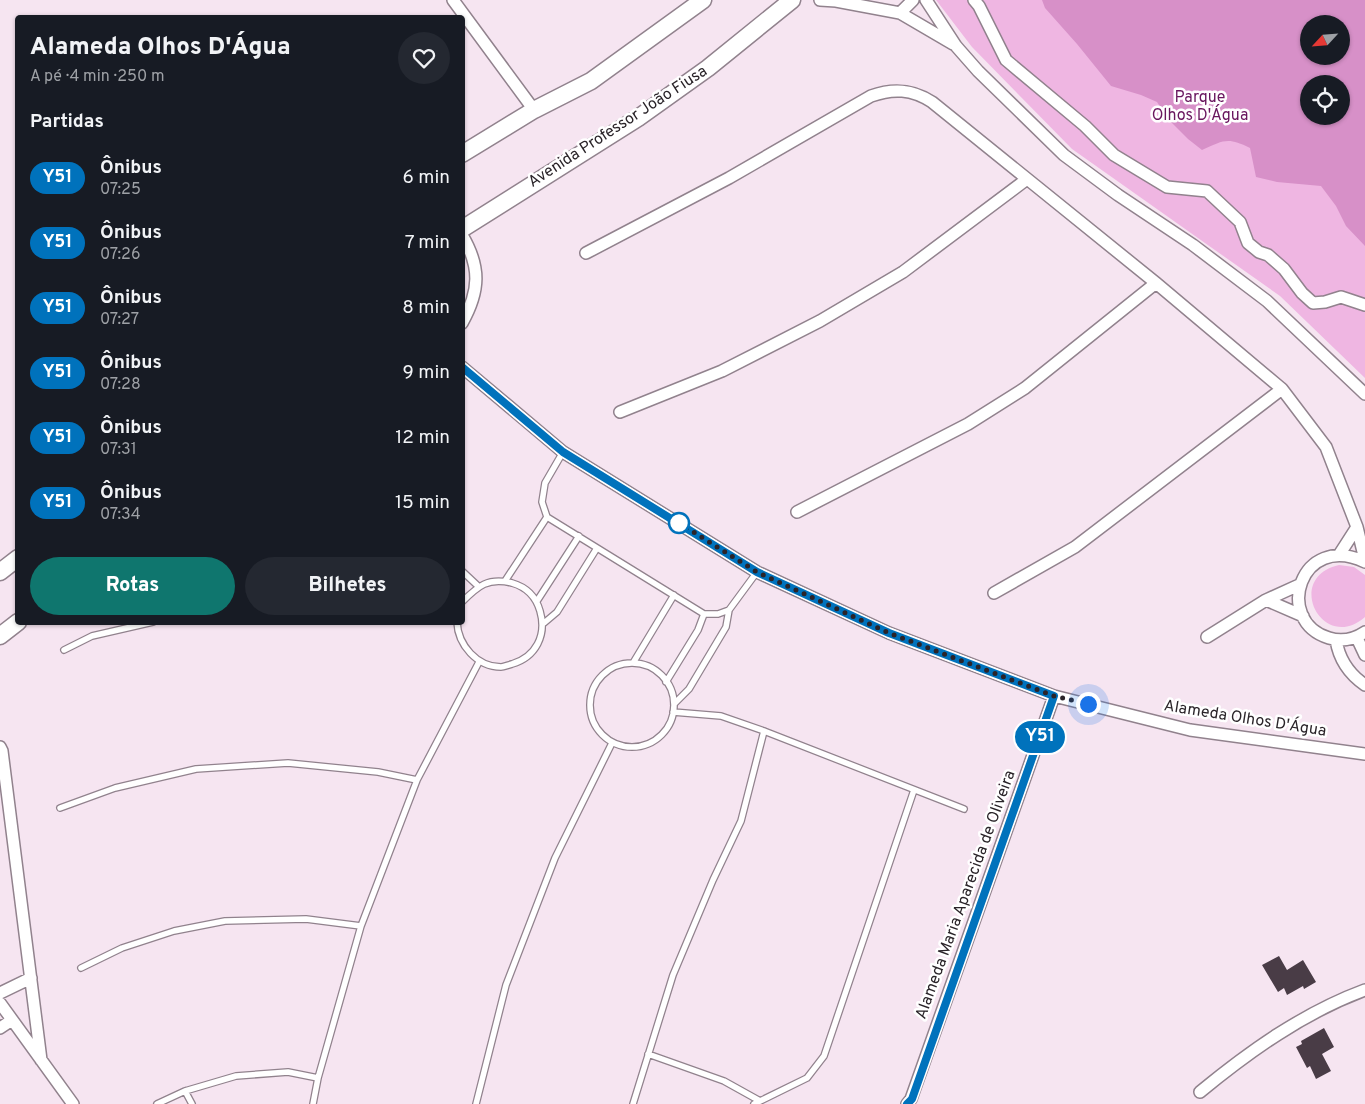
<!DOCTYPE html>
<html lang="pt">
<head>
<meta charset="utf-8">
<style>
  :root { --surface:#171b24; --page:#242831; --text:#f1f3f6; --muted:#9ea1a6; --accent:#0f766e }
  body { margin:0; font-family:Overpass,sans-serif; background:var(--page); color:var(--text); height:100vh; display:flex; flex-direction:column; font-size:19px; white-space:nowrap }
  * { box-sizing:border-box; margin:0 }
  p { font-size:16px; color:var(--muted) }
  .icon { flex:none; width:28px; height:28px; fill:none; stroke:currentColor; stroke-width:2; stroke-linecap:round; stroke-linejoin:round }
  .map { position:relative; flex:1; overflow:hidden }
  .sheet { position:absolute; left:15px; top:15px; width:450px; height:610px; display:flex; flex-direction:column; background:var(--surface); border-radius:5px; box-shadow:0 1px 4px #0004 }
  .sheet>* { flex:none }
  .badge { padding:0 10px; border-radius:16px; font-size:18px; line-height:32px }
  .needle { width:32px; rotate:244deg }
  .controls { position:absolute; left:1300px; top:15px; display:grid; gap:10px }
  .controls a { display:grid; place-items:center; width:50px; height:50px; border-radius:50%; background:var(--surface); box-shadow:0 1px 4px #0004; font-size:25px }
  .you { position:absolute; width:25px; height:25px; margin:-12px; border:4px solid #fff; border-radius:50%; background:#1a73e8; box-shadow:0 0 0 8px #1a73e833 }
  .map>.badge { position:absolute; translate:-50% -50%; box-shadow:0 0 0 2px #fff }
  h2 { padding:0 15px; font-size:19px; line-height:45px }
  .round { display:grid; place-items:center; flex:none; width:52px; height:52px; border-radius:26px; background:var(--page) }
  .summary { display:flex; align-items:center; justify-content:space-between; height:85px; padding:0 15px }
  h1 { font-size:24px; font-weight:800; line-height:38px }
  .primary-button { display:flex; gap:10px; margin-top:auto; padding:10px 15px }
  .primary-button a { flex:1; height:58px; border-radius:30px; background:var(--accent); color:#fff; font-size:20px; font-weight:800; line-height:58px; text-align:center }
  .primary-button a+a { background:var(--page); color:var(--text) }
  ul { padding:0; list-style:none }
  li { display:flex; align-items:center; gap:15px; height:65px; padding:0 15px }
  li div { flex:1 }
  li b { display:block; font-size:19px }
  li em { font-style:normal }
  li .badge { min-width:55px; font-weight:700; text-align:center }
  .map>svg:first-child { display:block }
</style>
</head>
<body>
<div class="map">
<svg width="1365" height="1104" viewBox="0 0 1365 1104">
  <rect width="100%" height="100%" fill="#f6e5f1"/>
  <path fill="#efb6e2" fill-rule="evenodd" d="M936,0H1365V378L1280,296L1072,149L972,47ZM1309,24H1341V56H1309ZM1309,84H1341V116H1309Z
    M1339,565L1354,567L1365,575V617C1323,654 1283,578 1339,565Z"/>
  <path fill="#d790c8" fill-rule="evenodd" d="M1042,0H1365V246L1346,226L1336,206L1321,186L1277,182L1256,177L1250,148C1228,137 1224,140 1202,150L1188,139L1168,119L1157,102L1141,95L1111,86L1077,44L1045,8ZM1309,24H1341V56H1309ZM1309,84H1341V116H1309Z"/>
  <path fill="#493c46" d="M1279,956L1287,970L1303,960L1316,982L1304,989L1303,986L1287,995L1284,988L1278,992L1262,965Z
    M1324,1028L1334,1047L1322,1054L1331,1071L1316,1079L1310,1066L1307,1068L1296,1047L1302,1044L1301,1041Z"/>
  <g fill="none" stroke-linecap="round" stroke-linejoin="round">
    <g stroke="#91828d" stroke-width="8">
      <path id="lane" d="M563,452L545,483L542,502L547,517L704,614H718L729,610L757,572
        M462,571L478,586
        M505,581L547,517
        M537,601L579,536
        M457,622C458,645 477,667 501,667C504,667 508,665 512,664C536,657 547,635 540,611C536,597 526,587 512,583C488,577 478,586 462,602
        M544,623L557,612L597,548
        M64,650L92,636L153,622
        M590 705a42 42 0 1 1 84 0a42 42 0 1 1-84 0Z
        M633,663L674,595
        M666,682L698,630L704,614
        M674,704L689,689L726,627L729,610
        M673,712L721,716L764,731L964,809
        M60,808L115,788L196,769L288,763L378,772L417,780
        M81,968L122,948L174,931L225,921L306,919L361,926
        M648,1054L724,1081L760,1101
        M185,1091L192,1104
        M157,1104L185,1091L236,1076L288,1072L318,1078
        M313,1104L318,1078L361,926L417,780L479,662
        M476,1104L506,985L555,858L612,743
        M633,1104L673,975L713,880L741,821L764,731
        M754,1104L807,1078L824,1056L914,790"/>
    </g>
    <g stroke="#91828d" stroke-width="14">
      <path id="street" d="M453,0L534,110
        M820,0L836,1L900,13L953,44
        M926,0L956,46L978,71L1064,155L1118,195L1193,245L1267,301L1365,394
        M974,0L979,6L1006,60L1085,126L1114,155L1167,187L1207,191L1240,222L1248,243L1259,252L1268,255L1284,269L1302,293L1313,303L1325,302L1341,297L1365,305
        M900,13L913,0
        M462,235C481,267 480,291 462,323
        M586,253L729,178L871,96C893,88 912,89 932,102L1156,283L1282,389L1326,447L1357,527L1365,560
        M462,367L563,452L757,572L889,633L1054,696L1190,730L1365,754
        M620,412L722,371L820,321L903,272L1027,179
        M797,512L968,424L1025,388L1156,283
        M1339,555L1357,527
        M1365,562C1300,531 1273,621 1329,638C1342,642 1353,640 1365,632
        M994,593L1075,547L1282,389
        M1266,600L1303,616
        M1207,637L1266,600L1299,585
        M1357,638L1365,655
        M1336,640C1339,659 1349,674 1365,685
        M0,747L2,751L41,1060
        M0,993L31,978
        M0,1003L73,1104
        M0,1028L12,1020
        M1200,1092C1250,1051 1303,1013 1365,990
        M907,1104L911,1099L1054,696"/>
    </g>
    <g stroke="#91828d" stroke-width="19">
      <path id="secondary" d="M462,154L534,110L591,81L703,0
        M462,229L638,118L708,68L792,0
        M0,572L18,558
        M0,636L18,622"/>
    </g>
    <use href="#lane" stroke="#fff" stroke-width="5.5"/>
    <use href="#street" stroke="#fff" stroke-width="11"/>
    <use href="#secondary" stroke="#fff" stroke-width="16"/>
  </g>
  <g fill="none" stroke-linecap="round" stroke-linejoin="round">
    <g stroke="#fff" stroke-width="11">
      <path id="line" d="M462,367L563,452L757,572L889,633L1054,696L912,1099L907,1104"/>
    </g>
    <use href="#line" stroke="#0072bc" stroke-width="8"/>
    <path stroke="#2a2429" stroke-width="5" stroke-dasharray="0 9" d="M679,523L757,572L889,633L1054,696L1088,704"/>
  </g>
  <circle fill="#fff" stroke="#0072bc" stroke-width="2.5" cx="679" cy="523" r="10"/>
  <g text-anchor="middle" dominant-baseline="central" stroke-width="5" stroke-linejoin="round" paint-order="stroke">
    <g font-size="16" fill="#69165e" stroke="#fff">
      <text x="1200" y="98">Parque<tspan x="1200" dy="18">Olhos D'Água</tspan></text>
    </g>
    <g font-size="16" fill="#2a2429" stroke="#fff">
      <text transform="translate(618 127) rotate(-33)">Avenida Professor João Fiusa</text>
      <text transform="translate(1245 719) rotate(9)">Alameda Olhos D'Água</text>
      <text transform="translate(966 895) rotate(-70)">Alameda Maria Aparecida de Oliveira</text>
    </g>
  </g>
</svg>
<div class="controls">
<a><svg class="needle" viewBox="-14 -14 28 28"><path d="M0-13l5 13h-10z" fill="#e53935"/><path d="M0 13l5-13h-10z" fill="#9ea1a6"/></svg></a>
<a><svg class="icon" aria-label="locate" viewBox="0 0 24 24"><circle cx="12" cy="12" r="6"/><path d="M12 2v4M12 18v4M2 12h4M18 12h4"/></svg></a>
</div>
<div class="you" style="left:1088px;top:704px"></div>
<b class="badge" style="left:1040px;top:737px;background:#0072bc;color:#fff">Y51</b>
<section class="sheet">
<div class="summary"><div><h1>Alameda Olhos D'Água</h1><p>A pé · 4 min · 250 m</p></div><a class="round"><svg class="icon" aria-label="heart" viewBox="0 0 24 24"><path d="M12 20l-8-8c-3-5 5-10 8-4 3-6 11-1 8 4z"/></svg></a></div>
<h2>Partidas</h2>
<ul>
<li><span class="badge" style="background:#0072bc;color:#fff">Y51</span><div><b>Ônibus</b><p>07:25</p></div><em>6 min</em></li>
<li><span class="badge" style="background:#0072bc;color:#fff">Y51</span><div><b>Ônibus</b><p>07:26</p></div><em>7 min</em></li>
<li><span class="badge" style="background:#0072bc;color:#fff">Y51</span><div><b>Ônibus</b><p>07:27</p></div><em>8 min</em></li>
<li><span class="badge" style="background:#0072bc;color:#fff">Y51</span><div><b>Ônibus</b><p>07:28</p></div><em>9 min</em></li>
<li><span class="badge" style="background:#0072bc;color:#fff">Y51</span><div><b>Ônibus</b><p>07:31</p></div><em>12 min</em></li>
<li><span class="badge" style="background:#0072bc;color:#fff">Y51</span><div><b>Ônibus</b><p>07:34</p></div><em>15 min</em></li>
</ul>
<div class="primary-button"><a>Rotas</a><a>Bilhetes</a></div>
</section>
</div>
</body>
</html>
